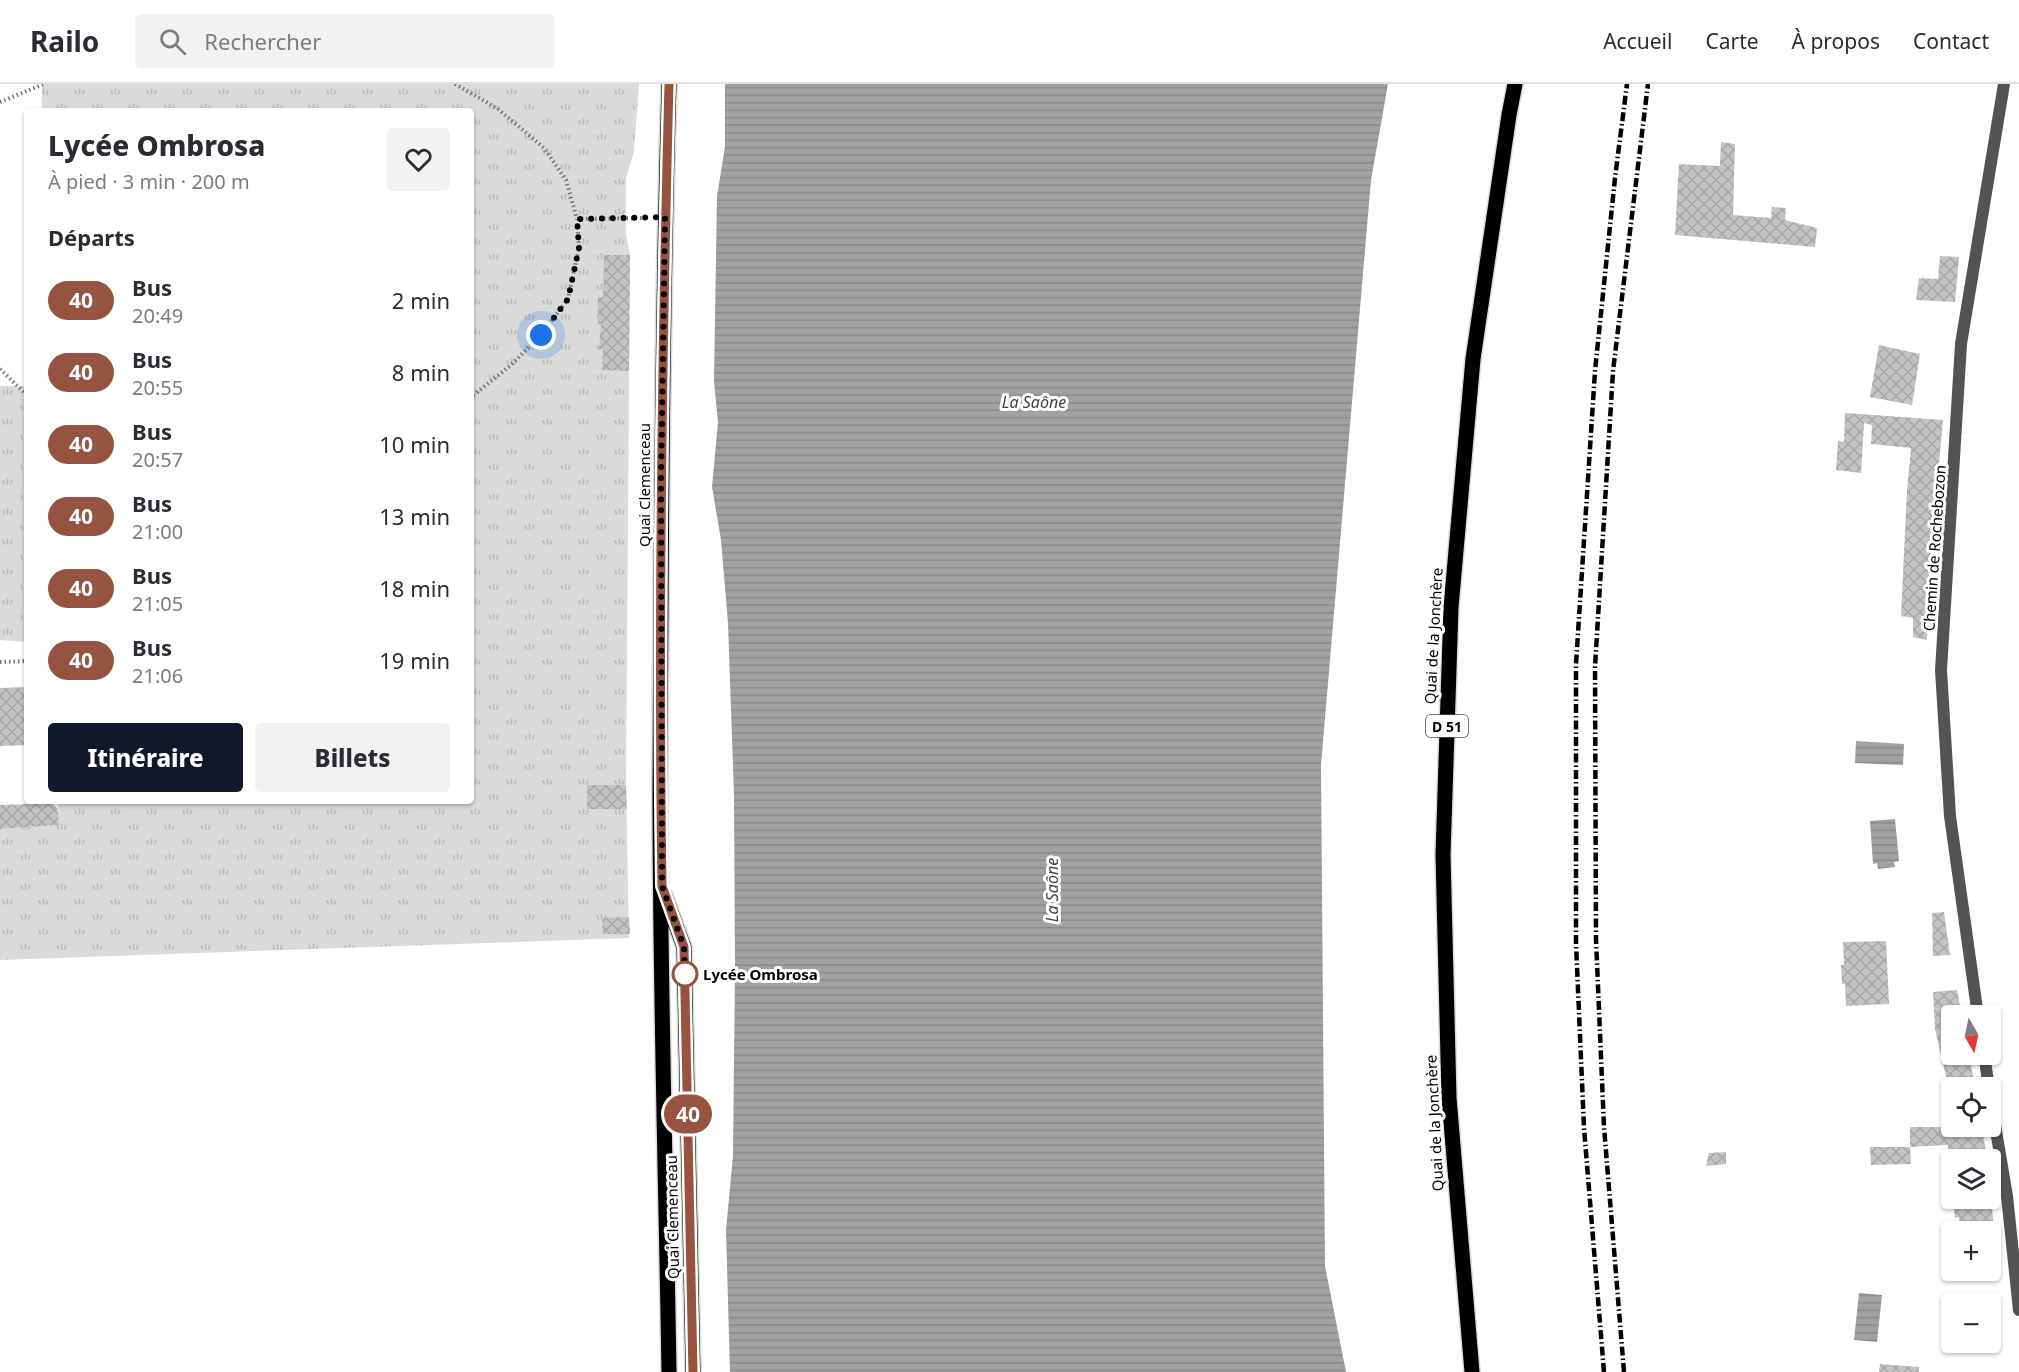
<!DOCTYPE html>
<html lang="fr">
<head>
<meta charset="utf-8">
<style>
  :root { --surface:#fff; --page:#f2f2f3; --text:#2b2b33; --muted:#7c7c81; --line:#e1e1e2; --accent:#111827 }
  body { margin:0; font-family:"Noto Sans",sans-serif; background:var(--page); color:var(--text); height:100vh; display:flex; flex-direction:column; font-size:22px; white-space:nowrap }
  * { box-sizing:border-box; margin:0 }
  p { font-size:20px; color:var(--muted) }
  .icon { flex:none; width:33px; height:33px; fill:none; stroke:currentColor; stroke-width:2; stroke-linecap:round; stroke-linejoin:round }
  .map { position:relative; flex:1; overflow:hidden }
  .drawer { position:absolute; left:24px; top:24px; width:450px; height:696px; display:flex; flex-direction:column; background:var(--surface); border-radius:6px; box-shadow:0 2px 4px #0004 }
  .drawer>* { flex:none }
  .badge { padding:0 12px; border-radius:20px; font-size:21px; line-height:39px }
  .needle { width:39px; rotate:171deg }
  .fabs { position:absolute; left:1941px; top:921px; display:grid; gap:12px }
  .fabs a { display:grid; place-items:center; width:60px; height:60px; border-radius:6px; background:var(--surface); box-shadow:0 2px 4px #0004; font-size:30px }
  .you { position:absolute; width:30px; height:30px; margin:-15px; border:4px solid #fff; border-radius:50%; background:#1a73e8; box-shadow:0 0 0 9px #1a73e833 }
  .map>.badge { position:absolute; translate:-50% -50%; box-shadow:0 0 0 3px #fff }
  h2 { padding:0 24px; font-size:22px; line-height:54px }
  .round { display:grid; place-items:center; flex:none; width:63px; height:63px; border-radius:6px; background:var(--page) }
  .headline { display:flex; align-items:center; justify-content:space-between; height:102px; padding:0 24px }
  h1 { font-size:28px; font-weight:800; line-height:45px }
  .cta { display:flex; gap:12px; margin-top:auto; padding:12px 24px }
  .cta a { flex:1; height:69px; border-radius:6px; background:var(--accent); color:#fff; font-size:24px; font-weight:800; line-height:69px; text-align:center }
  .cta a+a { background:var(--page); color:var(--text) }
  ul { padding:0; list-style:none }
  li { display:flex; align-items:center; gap:18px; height:72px; padding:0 24px }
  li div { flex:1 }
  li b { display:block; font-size:22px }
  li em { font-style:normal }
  li .badge { min-width:66px; font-weight:700; text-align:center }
  header { display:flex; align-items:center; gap:36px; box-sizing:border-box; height:84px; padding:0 30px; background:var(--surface); border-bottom:2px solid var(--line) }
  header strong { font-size:28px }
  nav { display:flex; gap:33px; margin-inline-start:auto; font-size:21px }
  .search { width:420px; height:54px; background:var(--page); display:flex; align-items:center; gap:15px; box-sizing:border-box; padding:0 21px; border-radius:6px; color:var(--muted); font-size:22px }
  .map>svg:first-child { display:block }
</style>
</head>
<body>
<header>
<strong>Railo</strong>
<div class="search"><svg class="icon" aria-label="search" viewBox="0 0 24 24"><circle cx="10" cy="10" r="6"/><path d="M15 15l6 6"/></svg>Rechercher</div>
<nav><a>Accueil</a><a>Carte</a><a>À propos</a><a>Contact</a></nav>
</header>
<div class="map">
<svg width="2019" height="1288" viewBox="0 0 2019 1288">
  <defs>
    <pattern id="grass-tufts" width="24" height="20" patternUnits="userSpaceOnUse" patternTransform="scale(1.5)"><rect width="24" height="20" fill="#dadada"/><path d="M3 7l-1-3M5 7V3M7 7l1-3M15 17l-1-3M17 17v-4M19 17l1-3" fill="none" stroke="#b9b9b9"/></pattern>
    <pattern id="water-rules" width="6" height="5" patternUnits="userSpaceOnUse" patternTransform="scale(1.5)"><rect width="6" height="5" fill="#a1a1a1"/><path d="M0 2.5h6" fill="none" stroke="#898989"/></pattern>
    <pattern id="building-cross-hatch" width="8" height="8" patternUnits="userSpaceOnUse" patternTransform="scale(1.5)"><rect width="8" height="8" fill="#c3c3c3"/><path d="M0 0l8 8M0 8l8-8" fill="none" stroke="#a6a6a6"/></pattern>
  </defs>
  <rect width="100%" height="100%" fill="#fff"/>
  <path fill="url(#grass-tufts)" d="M42,0H639L634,68L626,94V150L630,171L626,701L629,854L0,876V745L59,741L58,717H471V27H42Z
    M0,302H27V558L0,556Z"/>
  <path fill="url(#water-rules)" d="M725,0H1388L1371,96L1321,681L1325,1182L1346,1288H730L726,1146L733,1072L735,885L734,710L728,539L721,456L712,403L718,338L714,297L717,112L725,63Z
    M1856,657L1904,660L1903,681L1855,679Z
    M1895,735L1899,777L1894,778L1895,783L1878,785L1877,779L1873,780L1870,737Z
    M1859,1209L1882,1211L1877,1258L1854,1256Z"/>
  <path fill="url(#building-cross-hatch)" d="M1721,58L1735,60L1733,131L1771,134L1772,123L1786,124L1785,136L1817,144L1815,163L1675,151L1679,80L1720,82Z
    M604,171H630L629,287L602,286L603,265H599L601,240H598V213H603Z
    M1940,172L1959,173L1955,218L1916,216L1919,194L1938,195Z
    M1879,261L1920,270L1912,321L1870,313Z
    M1845,329L1943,336L1929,488L1927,556L1913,553V534L1901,532L1907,406L1911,364L1871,360L1872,341L1864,339L1861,389L1836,386L1838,357L1844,358Z
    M27,603V661L0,662V604Z
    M587,701H626L627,725H587Z
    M52,719L58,725L59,741L0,745V721Z
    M1944,828L1950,871L1933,872L1932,829Z
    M629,833L630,850H603L602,834Z
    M1886,857L1889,920L1846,922L1845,900H1842L1841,881H1844L1843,858Z
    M1957,906L1962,932H1952V970H1969L1975,1004H1952V1042H1982L1987,1076H1952V1090L1949,1088L1948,1061L1910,1063V1043H1950L1943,1002L1948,1001L1935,945L1933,908Z
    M1870,1063H1910L1911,1080L1871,1081Z
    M1726,1068V1080L1706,1082L1709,1069Z
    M1953,1114H1991L1998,1187L1964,1191V1186H1990V1148H1960L1959,1133L1955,1134Z
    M1880,1280L1919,1283V1288H1879Z"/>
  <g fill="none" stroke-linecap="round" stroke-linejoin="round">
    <g stroke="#dbdbdb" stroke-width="18">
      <path id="primary" d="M665,812L684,863L693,1288
        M669,1288C666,1096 660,904 660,712C661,475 662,237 669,0
        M1472,1288L1449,1014L1443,771L1451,523L1473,275L1509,31L1515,0"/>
    </g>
    <path stroke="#757575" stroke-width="4" stroke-dasharray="1.5 3" stroke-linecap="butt" d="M455,0L498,25L544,64L566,96L577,135L579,164L568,215L541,251L510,282L471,313
      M0,18L44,0
      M577,135L642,134
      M0,285L27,311
      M0,578L27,577"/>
    <path stroke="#535353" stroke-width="12" d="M1978,932L1950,732L1941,586L1961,260L2004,0
      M1984,970L1989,1004
      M1990,1011L2007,1112L2019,1226"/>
    <use href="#primary" stroke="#000" stroke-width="15"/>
    <path stroke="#000" stroke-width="4.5" stroke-dasharray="9 3 1.5 3" stroke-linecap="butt" d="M1604,1288L1584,1044L1576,859V580L1595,287L1615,94L1627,0
      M1624,1288L1604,1043L1596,855L1595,583L1613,287L1648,0"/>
  </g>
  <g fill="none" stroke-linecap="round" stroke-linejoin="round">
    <g stroke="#fff" stroke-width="14">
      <path id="line" d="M669,0C662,267 658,534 662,802L684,863L693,1288"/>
    </g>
    <use href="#line" stroke="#965340" stroke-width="9"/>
    <path stroke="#000" stroke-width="6" stroke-dasharray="0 10.8" d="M541,251L568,215L579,164L577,135L665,133L661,401L662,802L684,863L685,890"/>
  </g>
  <circle fill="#fff" stroke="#965340" stroke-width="3" cx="685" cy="890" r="12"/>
  <g text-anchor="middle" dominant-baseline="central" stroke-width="6" stroke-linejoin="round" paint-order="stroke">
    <rect fill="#fff" stroke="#4c4c4c" stroke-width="1.5" x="1426" y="631" width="42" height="22" rx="4.5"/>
    <g font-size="14" font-weight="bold" fill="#000">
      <text x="1447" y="642">D 51</text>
    </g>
    <g font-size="15" fill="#000" stroke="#fff">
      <text transform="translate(644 401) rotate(-90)">Quai Clemenceau</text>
      <text transform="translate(1934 464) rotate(-86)">Chemin de Rochebozon</text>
      <text transform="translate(1433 552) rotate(-87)">Quai de la Jonchère</text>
      <text transform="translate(1434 1039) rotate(-93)">Quai de la Jonchère</text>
      <text transform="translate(672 1133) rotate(-91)">Quai Clemenceau</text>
    </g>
    <g font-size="15" font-weight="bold" fill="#000" stroke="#fff" text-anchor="start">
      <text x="703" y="890">Lycée Ombrosa</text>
    </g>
    <g font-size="16" font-style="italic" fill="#424242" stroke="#fff">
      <text x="1034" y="318">La Saône</text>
      <text transform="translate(1052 806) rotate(-90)">La Saône</text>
    </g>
  </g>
</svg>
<div class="fabs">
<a><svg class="needle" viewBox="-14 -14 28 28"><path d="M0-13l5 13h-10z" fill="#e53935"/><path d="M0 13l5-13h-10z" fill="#7c7c81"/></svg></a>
<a><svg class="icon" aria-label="locate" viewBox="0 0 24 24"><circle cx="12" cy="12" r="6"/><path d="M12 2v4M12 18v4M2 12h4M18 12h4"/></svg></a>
<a><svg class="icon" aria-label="layers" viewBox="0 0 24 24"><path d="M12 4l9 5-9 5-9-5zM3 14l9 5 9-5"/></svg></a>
<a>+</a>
<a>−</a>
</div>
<div class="you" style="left:541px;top:251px"></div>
<b class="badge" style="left:688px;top:1030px;background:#965340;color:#fff">40</b>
<section class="drawer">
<div class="headline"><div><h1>Lycée Ombrosa</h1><p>À pied · 3 min · 200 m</p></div><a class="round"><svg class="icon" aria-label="heart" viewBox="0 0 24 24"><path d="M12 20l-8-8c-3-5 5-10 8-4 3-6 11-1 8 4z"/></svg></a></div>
<h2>Départs</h2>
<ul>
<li><span class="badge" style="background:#965340;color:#fff">40</span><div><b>Bus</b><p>20:49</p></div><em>2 min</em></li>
<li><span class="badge" style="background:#965340;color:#fff">40</span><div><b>Bus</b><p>20:55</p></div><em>8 min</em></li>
<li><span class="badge" style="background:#965340;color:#fff">40</span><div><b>Bus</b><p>20:57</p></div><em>10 min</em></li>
<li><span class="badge" style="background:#965340;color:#fff">40</span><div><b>Bus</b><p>21:00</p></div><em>13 min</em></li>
<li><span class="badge" style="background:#965340;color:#fff">40</span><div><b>Bus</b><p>21:05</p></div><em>18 min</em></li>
<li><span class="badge" style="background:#965340;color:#fff">40</span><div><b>Bus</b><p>21:06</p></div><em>19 min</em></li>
</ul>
<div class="cta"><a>Itinéraire</a><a>Billets</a></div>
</section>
</div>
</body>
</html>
